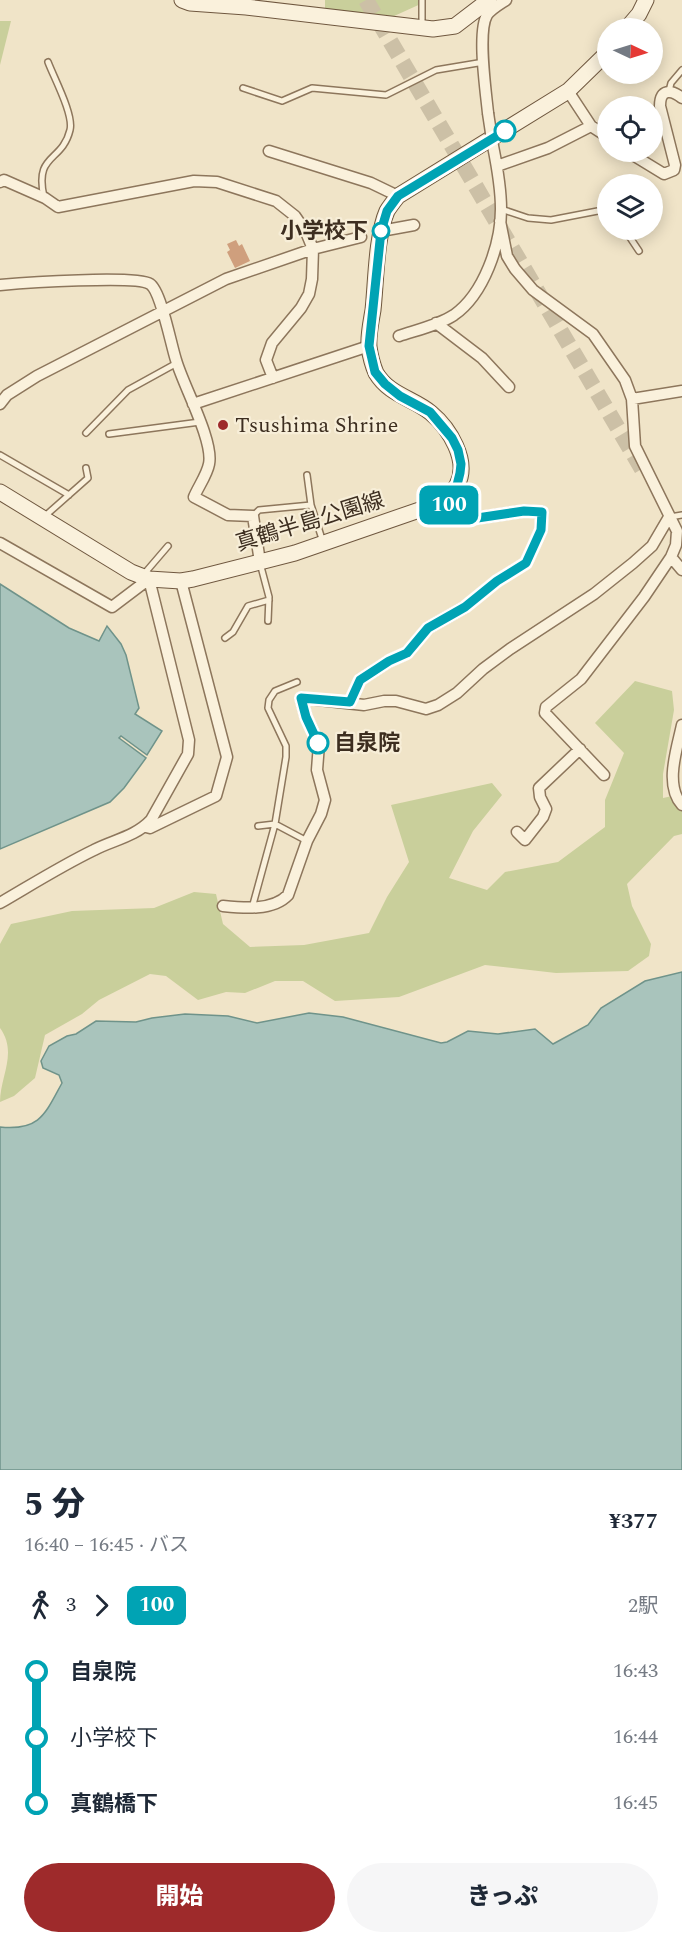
<!DOCTYPE html>
<html lang="ja">
<head>
<meta charset="utf-8">
<style>
  :root { --surface:#fff; --page:#f6f6f7; --text:#1f2937; --muted:#747a83; --accent:#9e2a2b }
  body { margin:0; font-family:Spectral,"Noto Sans JP",serif; background:var(--page); color:var(--text); height:100vh; display:flex; flex-direction:column; font-size:22px; white-space:nowrap }
  * { box-sizing:border-box; margin:0 }
  p { font-size:20px; color:var(--muted) }
  .icon { flex:none; width:33px; height:33px; fill:none; stroke:currentColor; stroke-width:2; stroke-linecap:round; stroke-linejoin:round }
  .map { position:relative; height:1470px; overflow:hidden }
  .drawer { display:flex; flex-direction:column; background:var(--surface); flex:1 }
  .drawer>* { flex:none }
  .badge { padding:0 12px; border-radius:9px; font-size:21px; line-height:39px }
  .needle { width:39px; rotate:94deg }
  .fabs { position:absolute; left:597px; top:18px; display:grid; gap:12px }
  .fabs a { display:grid; place-items:center; width:66px; height:66px; border-radius:50%; background:var(--surface); box-shadow:0 3px 15px #0003; font-size:30px }
  .map>.badge { position:absolute; translate:-50% -50%; box-shadow:0 0 0 3px #fff }
  .legs { display:flex; align-items:center; gap:9px; height:66px; padding:0 24px; font-size:20px }
  .legs p { margin-inline-start:auto }
  .headline { display:flex; align-items:center; justify-content:space-between; height:102px; padding:0 24px }
  h1 { font-size:33px; font-weight:800; line-height:45px }
  .action { display:flex; gap:12px; margin-top:auto; padding:12px 24px }
  .action a { flex:1; height:69px; border-radius:36px; background:var(--accent); color:#fff; font-size:24px; font-weight:800; line-height:69px; text-align:center }
  .action a+a { background:var(--page); color:var(--text) }
  ul { padding:0 24px; list-style:none }
  li { display:flex; align-items:center; gap:21px; height:66px; font-size:22px }
  li i { display:grid; place-items:center; width:9px; height:100%; margin:0 8px; background:currentColor }
  li i::after { content:''; width:15px; height:15px; margin:-8px; border:4px solid; border-radius:50%; background:var(--surface) }
  li p { margin-inline-start:auto }
  li:first-child i { background:linear-gradient(#0000 50%,currentColor 0) }
  li:last-child i { background:linear-gradient(currentColor 50%,#0000 0) }
  .map>svg:first-child { display:block }
</style>
</head>
<body>
<div class="map">
<svg width="682" height="1470" viewBox="0 0 682 1470">
  <rect width="100%" height="100%" fill="#f0e4c8"/>
  <path fill="#c9cf9b" d="M325,0H426L425,2L392,17L325,11Z
    M0,21H11L0,65Z
    M635,681L672,691L674,710L663,774V798L682,794V834L674,836L627,884L632,906L651,944L649,956L628,971L556,973L485,965L399,997L335,1001L303,981H275L245,993L226,992L198,1000L166,976L150,974L99,1000L82,1014L45,1035L35,1078L14,1096L0,1102C0,1076 18,1053 0,1028V944L11,924L72,911L154,908L194,892L216,894L223,924L250,947L304,945L369,933L387,897L409,862L391,805L492,783L502,795L473,831L449,878L487,890L505,872L558,862L605,827V800L624,753L595,723Z"/>
  <path fill="#a9c4bc" stroke="#6f938a" stroke-width="1.5" d="M0,584L69,628L99,641L107,626L121,644L126,655L139,708L135,714L162,731L147,755L121,736L119,738L146,758L124,788L110,802L0,849Z
    M682,972V1470H0V1127C40,1131 45,1114 62,1083L59,1075L43,1068L41,1061L49,1046L67,1036L76,1034L96,1021L136,1022L152,1018L185,1014L228,1016L257,1023L309,1013L343,1017L441,1043L447,1042L468,1031L498,1034L535,1029L553,1044L588,1025L601,1008L645,981Z"/>
  <path fill="#cf9f7d" d="M236,240L239,246L242,244L250,261L235,268L227,252L230,250L227,244Z"/>
  <g fill="none" stroke-linecap="round" stroke-linejoin="round">
    <path stroke="#ccc0a6" stroke-width="16" stroke-dasharray="16 8" stroke-linecap="butt" d="M366,0L642,469"/>
    <g stroke="#8d765c" stroke-width="8">
      <path id="service" d="M422,0V26
        M243,88L282,101L312,88L386,95L436,70L484,62
        M669,91L671,83L682,70
        M44,197C34,153 62,163 70,130C74,115 54,78 48,62
        M501,209L528,218L551,220L608,209
        M625,230L639,251
        M86,433L128,390L177,363
        M109,434L200,422
        M0,455L69,495
        M307,475L311,505L323,542
        M45,516L88,478L86,468
        M253,516L259,510L311,505
        M670,517L682,515
        M260,563L269,597L268,621
        M144,574L168,546
        M225,638L233,632L248,606L269,600
        M258,826L275,824L307,841
        M252,908L275,824L286,757V746L268,708L269,700L275,691L297,682"/>
    </g>
    <g stroke="#8d765c" stroke-width="13">
      <path id="minor" d="M568,91L591,126L608,137
        M488,113C486,92 477,32 487,15C491,9 500,4 506,0
        M269,151L371,183L398,196
        M628,152L664,174L674,170L675,165L660,106C660,89 671,89 682,98
        M497,166L548,148L591,126
        M0,182L4,180L45,198L58,207L194,181L217,182L276,201L295,216L306,232L313,249L312,279L309,294L301,308L272,343L266,360L273,378
        M500,221L507,256L515,269L533,290L593,334L625,380L632,399L635,446L677,531L676,545L671,557L644,597L581,679L546,707L545,713L604,775
        M381,231L414,225
        M0,285C23,283 136,275 150,284C161,291 171,345 176,360C183,385 214,441 209,464C207,475 198,487 194,497L228,515L253,516L260,562
        M436,323L482,358L509,387
        M399,336C417,330 439,325 454,315C484,294 501,244 501,209C501,188 497,166 493,146
        M632,399L682,391
        M0,404L7,395L37,376L226,279L313,249L361,237
        M193,404L369,346
        M0,543L112,607L149,579L189,740L188,754L151,820C135,837 113,840 94,850C61,866 31,885 0,903
        M671,557L682,570
        M350,702L360,680L389,661L407,653L428,628L465,607L497,581L526,563L541,530L542,512L524,511L464,520C454,515 450,507 446,496
        M682,725C677,749 664,785 682,805
        M146,827L150,828L216,796L227,757L181,581
        M517,832L525,840L543,817L546,809L540,797L539,788L580,749
        M223,906C243,908 273,911 288,895L307,841L321,814L325,800L317,770L319,744L306,717L301,698L364,705L384,701H396L426,709L438,705L457,693L483,669L510,649L594,594L633,563L652,546L669,517"/>
    </g>
    <g stroke="#6f573f" stroke-width="17">
      <path id="secondary" d="M182,0L190,3L246,7L433,29L455,26L489,0
        M627,28L639,14L646,0
        M0,492L131,572L149,579L181,581L193,579L295,553L428,507C438,502 451,495 457,485C470,461 449,428 431,413C413,398 389,395 376,373C373,366 370,354 369,347C368,335 371,322 373,310C376,283 376,236 387,211C390,206 394,201 398,196L568,91L608,52"/>
    </g>
    <use href="#service" stroke="#faf1dc" stroke-width="5"/>
    <use href="#minor" stroke="#faf1dc" stroke-width="10"/>
    <use href="#secondary" stroke="#faf1dc" stroke-width="15"/>
    <g stroke="#8d765c" stroke-width="13" stroke-linecap="butt">
      <path id="minor-bridge" d="M488,113L493,146"/>
    </g>
    <use href="#minor-bridge" stroke="#faf1dc" stroke-width="10"/>
  </g>
  <g fill="none" stroke-linecap="round" stroke-linejoin="round">
    <g stroke="#fff" stroke-width="14">
      <path id="line-1" d="M318,743L306,717L301,698L350,702L360,680L389,661L407,653L428,628L465,607L497,581L526,563L541,530L542,512L524,511L464,520C454,514 450,507 446,496L457,485L460,473L461,464L458,450L452,438L430,412L400,396L385,384L375,372L369,346L381,231L387,211L398,196L505,131"/>
    </g>
    <use href="#line-1" stroke="#00a3b4" stroke-width="9"/>
  </g>
  <g fill="#fff" stroke="#00a3b4" stroke-width="3">
    <circle cx="505" cy="131" r="10"/>
    <circle cx="381" cy="231" r="8"/>
    <circle cx="318" cy="743" r="10"/>
  </g>
  <circle fill="#9e2a2b" stroke="#f7eed8" stroke-width="2" cx="223" cy="425" r="6"/>
  <g text-anchor="middle" dominant-baseline="central" stroke-width="4.5" stroke-linejoin="round" paint-order="stroke">
    <g font-size="22" font-weight="bold" fill="#3d2e20" stroke="#f7eed8" text-anchor="end">
      <text x="368" y="231">小学校下</text>
      <text x="334" y="743" text-anchor="start">自泉院</text>
    </g>
    <g font-size="22" fill="#3d2e20" stroke="#f7eed8" text-anchor="start">
      <text x="235" y="425">Tsushima Shrine</text>
    </g>
    <g font-size="22" fill="#3d2e20" stroke="#f7eed8">
      <text transform="translate(310 522) rotate(-17)">真鶴半島公園線</text>
    </g>
  </g>
</svg>
<div class="fabs">
<a><svg class="needle" viewBox="-14 -14 28 28"><path d="M0-13l5 13h-10z" fill="#e53935"/><path d="M0 13l5-13h-10z" fill="#747a83"/></svg></a>
<a><svg class="icon" aria-label="locate" viewBox="0 0 24 24"><circle cx="12" cy="12" r="6"/><path d="M12 2v4M12 18v4M2 12h4M18 12h4"/></svg></a>
<a><svg class="icon" aria-label="layers" viewBox="0 0 24 24"><path d="M12 4l9 5-9 5-9-5zM3 14l9 5 9-5"/></svg></a>
</div>
<b class="badge" style="left:449px;top:505px;background:#00a3b4;color:#fff">100</b>
</div>
<section class="drawer">
<div class="headline"><div><h1>5 分</h1><p>16:40 – 16:45 · バス</p></div><b>¥377</b></div>
<div class="legs"><svg class="icon" aria-label="walk" viewBox="0 0 24 24"><circle cx="13" cy="4" r="2"/><path d="M13 8l-2 6 4 7M11 14l-3 7M7 12l3-4h3l4 4"/></svg>3<svg class="icon" aria-label="forward" viewBox="0 0 24 24"><path d="M9 5l7 7-7 7"/></svg><b class="badge" style="background:#00a3b4;color:#fff">100</b><p>2駅</p></div>
<ul>
<li><i style="color:#00a3b4"></i><b>自泉院</b><p>16:43</p></li>
<li><i style="color:#00a3b4"></i><span>小学校下</span><p>16:44</p></li>
<li><i style="color:#00a3b4"></i><b>真鶴橋下</b><p>16:45</p></li>
</ul>
<div class="action"><a>開始</a><a>きっぷ</a></div>
</section>
</body>
</html>
